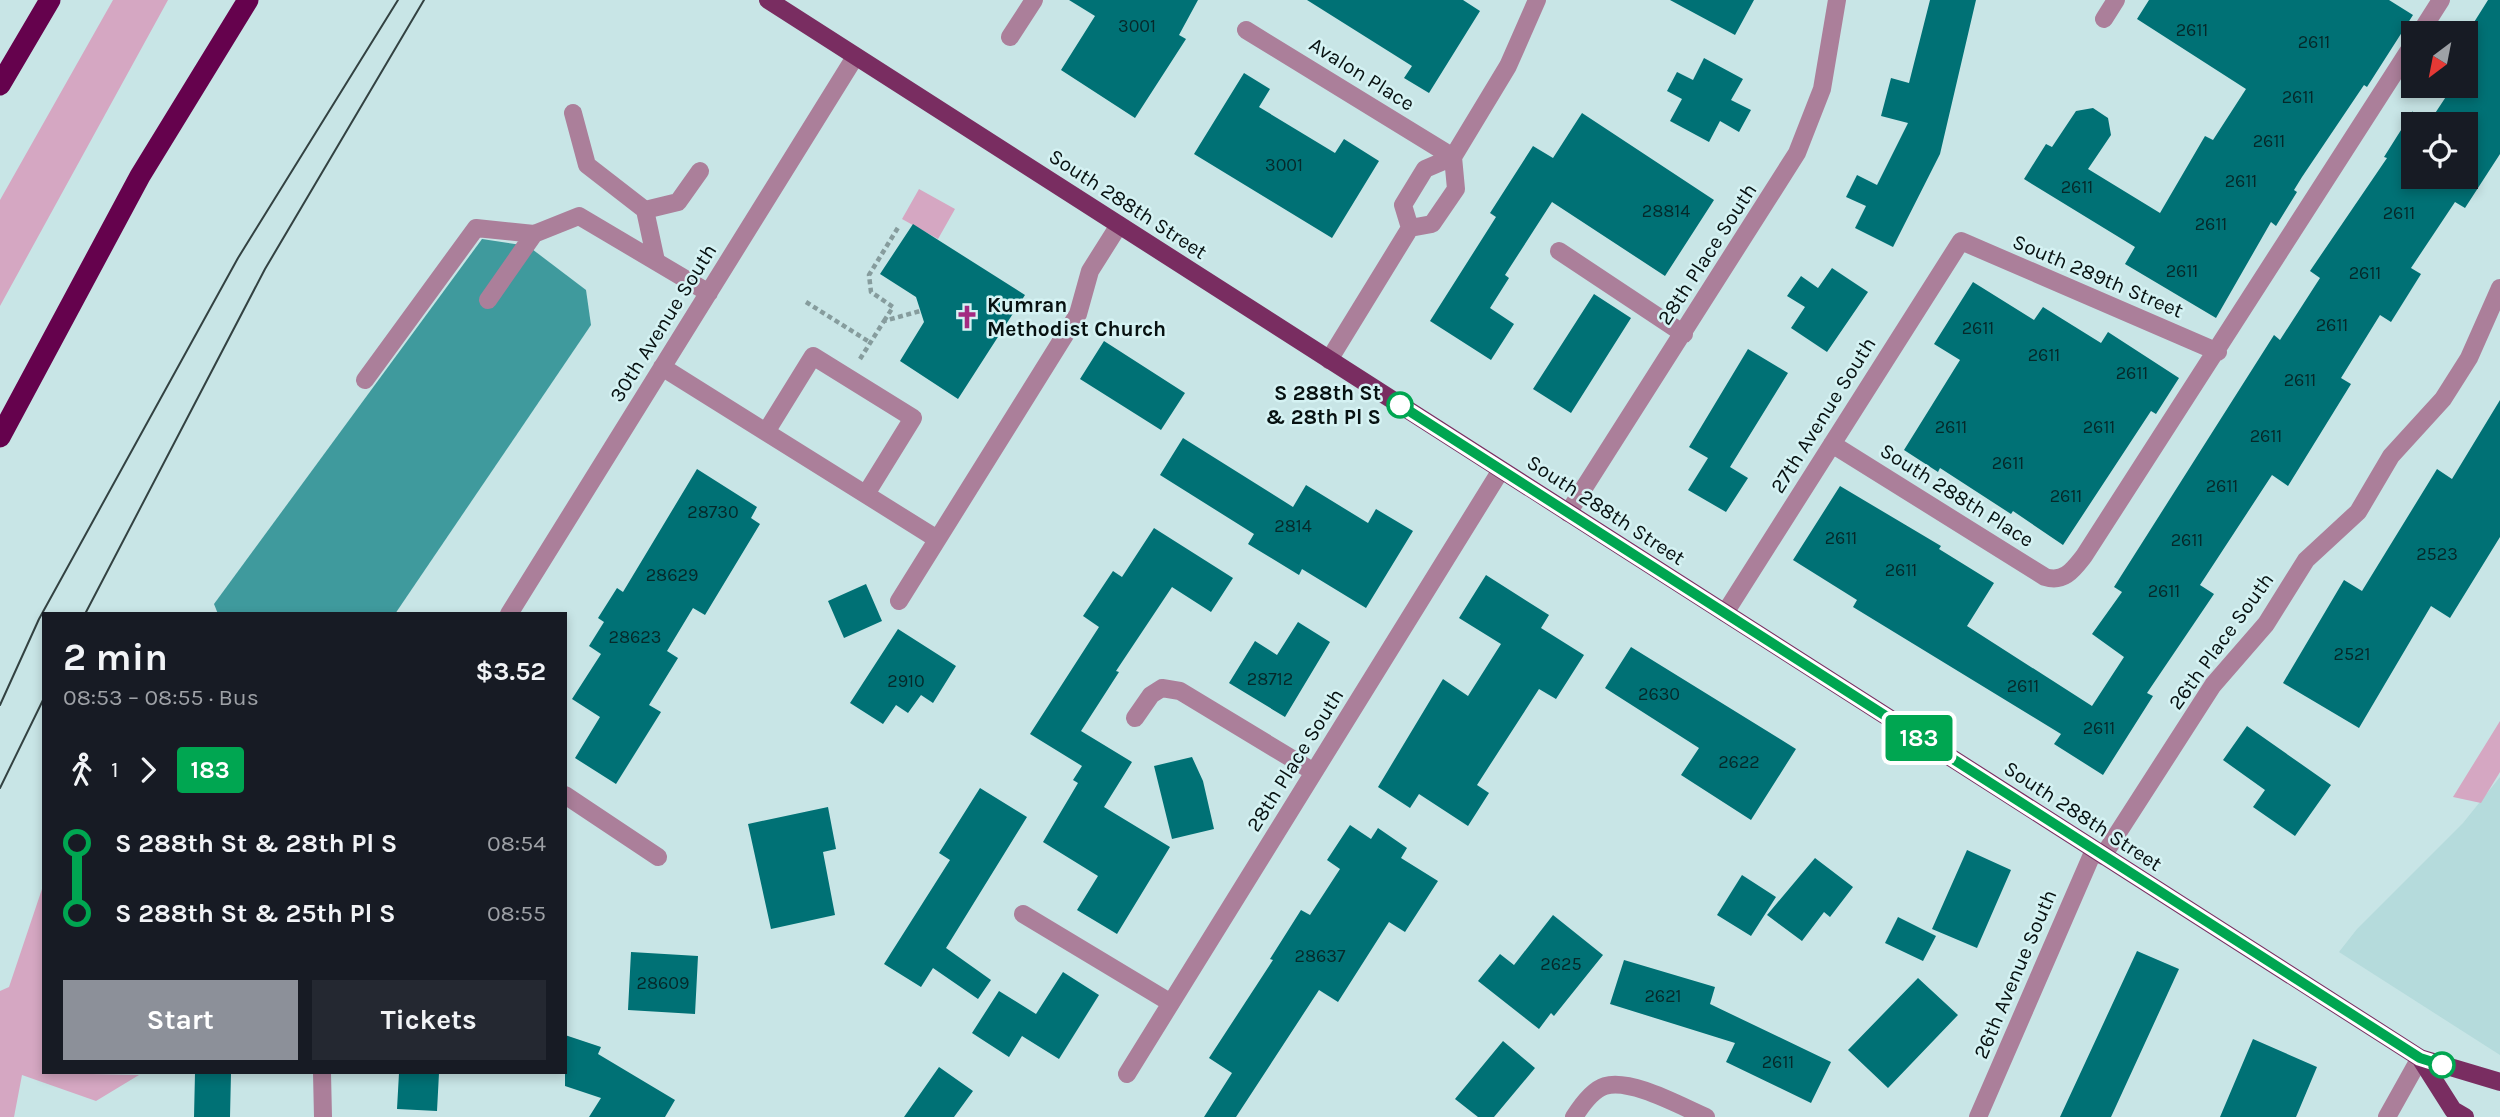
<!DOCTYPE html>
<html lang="en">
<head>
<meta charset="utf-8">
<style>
  :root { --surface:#171b24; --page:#242831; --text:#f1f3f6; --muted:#9ea1a6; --accent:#8c9099 }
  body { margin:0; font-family:Karla,sans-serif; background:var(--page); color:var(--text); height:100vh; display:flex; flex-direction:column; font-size:26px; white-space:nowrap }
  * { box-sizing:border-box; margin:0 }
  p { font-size:23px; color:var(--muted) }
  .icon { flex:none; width:38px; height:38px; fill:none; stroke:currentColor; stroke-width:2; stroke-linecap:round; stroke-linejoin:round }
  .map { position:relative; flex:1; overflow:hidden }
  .sheet { position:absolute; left:42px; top:612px; width:525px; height:462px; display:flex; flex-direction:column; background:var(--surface); border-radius:0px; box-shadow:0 4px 10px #0003 }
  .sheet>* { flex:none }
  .badge { padding:0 14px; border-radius:5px; font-size:24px; line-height:46px }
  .needle { width:46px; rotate:212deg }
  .buttons { position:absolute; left:2401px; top:21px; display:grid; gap:14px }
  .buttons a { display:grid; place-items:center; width:77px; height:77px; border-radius:0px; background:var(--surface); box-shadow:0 4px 10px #0003; font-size:35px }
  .map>.badge { position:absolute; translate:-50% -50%; box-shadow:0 0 0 4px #fff }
  .legs { display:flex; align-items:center; gap:10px; height:77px; padding:0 21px; font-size:23px }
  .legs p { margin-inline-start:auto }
  .head { display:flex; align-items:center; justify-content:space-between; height:119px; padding:0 21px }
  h1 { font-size:38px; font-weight:700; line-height:52px }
  .action { display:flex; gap:14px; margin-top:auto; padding:14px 21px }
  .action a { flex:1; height:80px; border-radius:0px; background:var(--accent); color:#fff; font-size:28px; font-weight:700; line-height:80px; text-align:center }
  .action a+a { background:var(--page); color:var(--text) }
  ul { padding:0 21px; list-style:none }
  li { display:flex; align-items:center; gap:24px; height:70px; font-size:26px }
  li i { display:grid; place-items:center; width:10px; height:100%; margin:0 9px; background:currentColor }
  li i::after { content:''; width:18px; height:18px; margin:-9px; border:5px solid; border-radius:50%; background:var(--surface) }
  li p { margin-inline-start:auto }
  li:first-child i { background:linear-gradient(#0000 50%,currentColor 0) }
  li:last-child i { background:linear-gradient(currentColor 50%,#0000 0) }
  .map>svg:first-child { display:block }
</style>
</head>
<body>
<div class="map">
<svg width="2500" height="1117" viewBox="0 0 2500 1117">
  <rect width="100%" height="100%" fill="#c8e5e6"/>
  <path fill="#b5dbdc" d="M2500,777V1055L2339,952L2357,929L2463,823Z"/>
  <path fill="#d5a7c2" d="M113,0H168L0,306V200Z
    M919,189L955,209L938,239L902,219Z
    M2500,721V772L2481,803L2453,797Z
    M44,883V1073L139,1075L96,1101L22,1075L14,1117H0V991L9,987Z"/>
  <path fill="#3f9a9d" d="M482,239L528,246L586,290L591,325L395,614H218L214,604Z"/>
  <path fill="#007175" d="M1069,0H1198L1179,35L1186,39L1135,118L1061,70L1095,16Z
    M1307,0H1463L1480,11L1429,93L1404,78L1412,66Z
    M1670,0H1754L1735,35Z
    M1930,0H1976L1940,154L1893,247L1855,228L1866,206L1846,197L1857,175L1877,185L1908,123L1881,116L1891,78L1909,83Z
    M2149,0H2389L2413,15L2367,87L2364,85L2302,177L2294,190L2297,192L2276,226L2271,222L2216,318L2125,264L2135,247L2024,179L2046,144L2052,147L2076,111L2093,108L2108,118L2111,135L2088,169L2160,213L2205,136L2213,140L2246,89L2137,19Z
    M2488,0H2500V154L2465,208L2455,202L2411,268L2421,274L2391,322L2380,315L2341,378L2351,384L2288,486L2272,475L2200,585L2214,594L2147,693L2153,696L2103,775L2054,744L2061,734L1853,607L1857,600L1793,560L1840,486L1941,546L1939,549L1994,583L1967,626L2092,706L2124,657L2092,634L2122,592L2114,587L2274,335L2280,340L2320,278L2310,271L2387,158L2384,157L2413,111V177H2466V124H2428L2453,86H2466V35Z
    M1704,58L1743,79L1731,100L1751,110L1739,132L1720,121L1709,142L1670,121L1682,99L1667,91L1677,72L1693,80Z
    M1244,73L1270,89L1259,107L1335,153L1344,139L1379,161L1332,238L1194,154Z
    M1582,113L1714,200L1665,276L1552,202L1505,275L1509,278L1490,308L1514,324L1491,360L1430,321L1496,217L1490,213L1533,146L1553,158Z
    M913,224L1025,295L958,399L900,361L924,322L916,297L880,274Z
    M1832,268L1868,292L1827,352L1791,328L1805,307L1787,296L1801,276L1818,288Z
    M1973,282L2034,320L2043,307L2101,343L2108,332L2179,378L2156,414L2151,411L2063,545L2013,511L2011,514L1940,468L1938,472L1904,450L1960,360L1934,344Z
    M1594,294L1631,318L1571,413L1533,389Z
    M1104,341L1185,393L1161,430L1080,379Z
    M1748,349L1788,373L1730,467L1748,478L1726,512L1688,490L1708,458L1689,447Z
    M2500,400V537L2450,618L2431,606L2359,728L2283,683L2344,580L2362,591L2437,469L2452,479Z
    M1183,438L1293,507L1306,485L1368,523L1376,509L1413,531L1366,608L1302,569L1299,575L1248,544L1254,534L1160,475Z
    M697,469L757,507L751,518L760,524L705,615L693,608L667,651L678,658L649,705L661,712L616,784L575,758L600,717L572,699L601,654L589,646L604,622L598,618L617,588L623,592Z
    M1154,528L1233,578L1211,612L1172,587L1116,671L1119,672L1081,731L1132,762L1104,807L1170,847L1117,934L1077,910L1098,876L1043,842L1078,783L1073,780L1082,766L1030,734L1099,627L1083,616L1113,571L1122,577Z
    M1486,575L1549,615L1541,628L1584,655L1556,699L1539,689L1477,785L1489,793L1468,826L1419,794L1410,808L1378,787L1443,679L1468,696L1501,644L1459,618Z
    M866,584L882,621L844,638L828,601Z
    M1298,622L1330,642L1285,717L1229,683L1255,641L1277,655Z
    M898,629L956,666L933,703L921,695L908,713L896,705L883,724L850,703Z
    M1631,647L1796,749L1751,820L1681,775L1699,748L1605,688Z
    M2247,726L2331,785L2295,836L2253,807L2265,790L2223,760Z
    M1192,757L1203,781L1214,829L1172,839L1154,766Z
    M980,788L1027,817L946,948L991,980L978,999L933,968L921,987L884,964L950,860L939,853Z
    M828,807L836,849L823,852L835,915L771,929L748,824Z
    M1350,825L1371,839L1378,828L1407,848L1401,858L1438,881L1405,932L1389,922L1338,1002L1319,990L1236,1117H1204L1232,1073L1209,1058L1273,960L1270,959L1301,910L1310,915L1340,869L1327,860Z
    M1967,850L2011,870L1977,948L1932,929Z
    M1815,858L1853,887L1830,917L1824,912L1802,941L1767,915Z
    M1742,875L1776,897L1751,936L1717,915Z
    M1553,915L1603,955L1554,1016L1551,1013L1539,1029L1478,981L1500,954L1514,965Z
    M1898,917L1936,936L1923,961L1885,943Z
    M2137,951L2179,969L2111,1117H2060Z
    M631,952L698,956L695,1014L628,1010Z
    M1624,960L1715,987L1710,1004L1831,1062L1811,1103L1726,1062L1735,1043L1610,1004Z
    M1063,972L1099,995L1059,1059L1022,1036L1009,1057L972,1033L999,991L1036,1014Z
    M1918,978L1958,1015L1888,1088L1848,1050Z
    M565,1035L601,1047L598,1054L675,1100L665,1117H589L601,1098L565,1086Z
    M2253,1039L2317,1067L2296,1117H2220Z
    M1503,1041L1535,1068L1494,1117H1478L1455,1099Z
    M939,1067L973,1091L954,1117H904Z
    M195,1073H231L230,1117H194Z
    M399,1073H439L437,1111L397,1109Z"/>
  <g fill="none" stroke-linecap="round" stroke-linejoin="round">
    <path stroke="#869c9d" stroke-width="4.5" stroke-dasharray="5 3.5" stroke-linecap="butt" d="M806,302L871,343
      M884,321L893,307L871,292L869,275L899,226
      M860,359L884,321L920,311"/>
    <path stroke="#ab7f9a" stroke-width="18" d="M2104,19L2116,0
      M1246,30L1453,157L1456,189L1432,224L1410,228
      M2420,33L2441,0
      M1010,37L1034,0
      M573,113L587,165L645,210L678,202L700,171
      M645,210L656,261
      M1559,251L1684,334
      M488,300L534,234
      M1329,360L1410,228L1403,205L1425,169L1453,157L1508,66L1537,0
      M662,367L937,539
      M365,380L476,228L534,234L579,216L709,293
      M766,432L813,356L913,418L866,494
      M1832,444L2045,577C2064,583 2073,570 2084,556L2413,44
      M1568,513L1797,153L1822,89L1837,0
      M899,601L1078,314L1090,271L1119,225
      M1725,613L1961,241L2218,352
      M509,614L855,57
      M1135,718L1151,695L1162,688L1180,691L1314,772
      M565,795L658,857
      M2103,856L2213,685L2266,624L2306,560L2358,512L2391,456L2443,399L2469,358L2500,288
      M1023,914L1171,1003
      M322,1073L323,1117
      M1127,1074L1501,470
      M1574,1117C1581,1106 1592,1090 1605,1086C1631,1078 1682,1107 1706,1117
      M1978,1117L2094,850
      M2387,1117L2420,1058"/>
    <path stroke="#792d61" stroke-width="18" d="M768,0L2420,1058L2500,1082
      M2420,1058L2453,1110L2465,1117"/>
    <path stroke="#65024d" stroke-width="21" d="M0,85L50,0
      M0,437L140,176L248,0"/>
    <path stroke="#334242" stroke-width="2" d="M85,614L265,269L424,0
      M0,705L39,619L238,258L398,0
      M0,788L44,698"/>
  </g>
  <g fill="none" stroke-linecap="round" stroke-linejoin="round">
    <g stroke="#fff" stroke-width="16">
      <path id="line-1" d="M1400,405L2420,1058L2442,1065"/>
    </g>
    <use href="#line-1" stroke="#00a651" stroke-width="10"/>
  </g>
  <defs>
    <g id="church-bare" transform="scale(1.89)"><path d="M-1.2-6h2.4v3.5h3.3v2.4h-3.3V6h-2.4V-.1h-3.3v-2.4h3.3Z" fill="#a32a81" stroke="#d5f2f3" stroke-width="2.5" paint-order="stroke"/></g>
  </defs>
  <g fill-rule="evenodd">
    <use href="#church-bare" x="967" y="317"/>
  </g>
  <g fill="#fff" stroke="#00a651" stroke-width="3.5">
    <circle cx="1400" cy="405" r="12"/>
    <circle cx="2442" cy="1065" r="12"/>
  </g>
  <g text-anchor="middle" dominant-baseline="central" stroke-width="5" stroke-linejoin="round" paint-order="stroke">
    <g font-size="18" fill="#05292a">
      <text x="1137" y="26">3001</text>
      <text x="2192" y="30">2611</text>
      <text x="2314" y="42">2611</text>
      <text x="2298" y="97">2611</text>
      <text x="2269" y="141">2611</text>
      <text x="1284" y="165">3001</text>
      <text x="2241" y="181">2611</text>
      <text x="2077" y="187">2611</text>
      <text x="1666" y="211">28814</text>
      <text x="2399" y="213">2611</text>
      <text x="2211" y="224">2611</text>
      <text x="2182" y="271">2611</text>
      <text x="2365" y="273">2611</text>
      <text x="2332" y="325">2611</text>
      <text x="1978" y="328">2611</text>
      <text x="2044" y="355">2611</text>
      <text x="2132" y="373">2611</text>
      <text x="2300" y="380">2611</text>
      <text x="1951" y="427">2611</text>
      <text x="2099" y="427">2611</text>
      <text x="2266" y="436">2611</text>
      <text x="2008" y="463">2611</text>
      <text x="2222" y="486">2611</text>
      <text x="2066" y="496">2611</text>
      <text x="713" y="512">28730</text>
      <text x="1293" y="526">2814</text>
      <text x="1841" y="538">2611</text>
      <text x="2187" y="540">2611</text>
      <text x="2437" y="554">2523</text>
      <text x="1901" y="570">2611</text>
      <text x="672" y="575">28629</text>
      <text x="2164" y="591">2611</text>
      <text x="635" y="637">28623</text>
      <text x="2352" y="654">2521</text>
      <text x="1270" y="679">28712</text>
      <text x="906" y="681">2910</text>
      <text x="2023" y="686">2611</text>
      <text x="1659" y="694">2630</text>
      <text x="2099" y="728">2611</text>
      <text x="1739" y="762">2622</text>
      <text x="1320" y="956">28637</text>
      <text x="1561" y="964">2625</text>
      <text x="663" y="983">28609</text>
      <text x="1663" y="996">2621</text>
      <text x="1778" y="1062">2611</text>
    </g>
    <g font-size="21" fill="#071111" stroke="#d5f2f3">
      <text transform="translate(1362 74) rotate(32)">Avalon Place</text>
      <text transform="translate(1128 204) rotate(33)">South 288th Street</text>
      <text transform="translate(1707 254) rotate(-57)">28th Place South</text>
      <text transform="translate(2098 276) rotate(23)">South 289th Street</text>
      <text transform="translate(663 323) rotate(-58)">30th Avenue South</text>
      <text transform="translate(1823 415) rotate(-58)">27th Avenue South</text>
      <text transform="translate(1957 495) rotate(32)">South 288th Place</text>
      <text transform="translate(1606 510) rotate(33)">South 288th Street</text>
      <text transform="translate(2221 641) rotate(-54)">26th Place South</text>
      <text transform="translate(1295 760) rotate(-58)">28th Place South</text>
      <text transform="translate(2083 816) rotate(33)">South 288th Street</text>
      <text transform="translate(2015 974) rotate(-67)">26th Avenue South</text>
    </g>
    <g font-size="21" font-weight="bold" fill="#071111" stroke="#d5f2f3" text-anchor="start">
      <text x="987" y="305">Kumran<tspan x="987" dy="24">Methodist Church</tspan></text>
    </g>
    <g font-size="21" font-weight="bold" fill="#071111" stroke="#d5f2f3" text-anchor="end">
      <text x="1381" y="393">S 288th St<tspan x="1381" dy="24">&amp; 28th Pl S</tspan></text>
    </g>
  </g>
</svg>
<div class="buttons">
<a><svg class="needle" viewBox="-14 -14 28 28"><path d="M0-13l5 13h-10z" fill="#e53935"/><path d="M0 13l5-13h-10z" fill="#9ea1a6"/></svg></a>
<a><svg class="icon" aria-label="locate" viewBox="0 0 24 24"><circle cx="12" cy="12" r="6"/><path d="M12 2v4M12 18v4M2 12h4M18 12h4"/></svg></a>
</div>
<b class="badge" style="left:1919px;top:738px;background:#00a651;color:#fff">183</b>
<section class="sheet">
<div class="head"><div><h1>2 min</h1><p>08:53 – 08:55 · Bus</p></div><b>$3.52</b></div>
<div class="legs"><svg class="icon" aria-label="walk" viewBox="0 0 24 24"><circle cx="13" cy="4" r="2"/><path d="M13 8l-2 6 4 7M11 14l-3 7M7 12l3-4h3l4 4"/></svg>1<svg class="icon" aria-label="forward" viewBox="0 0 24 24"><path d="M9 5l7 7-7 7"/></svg><b class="badge" style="background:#00a651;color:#fff">183</b></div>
<ul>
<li><i style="color:#00a651"></i><b>S 288th St &amp; 28th Pl S</b><p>08:54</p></li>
<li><i style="color:#00a651"></i><b>S 288th St &amp; 25th Pl S</b><p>08:55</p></li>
</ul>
<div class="action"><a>Start</a><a>Tickets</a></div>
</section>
</div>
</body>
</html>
